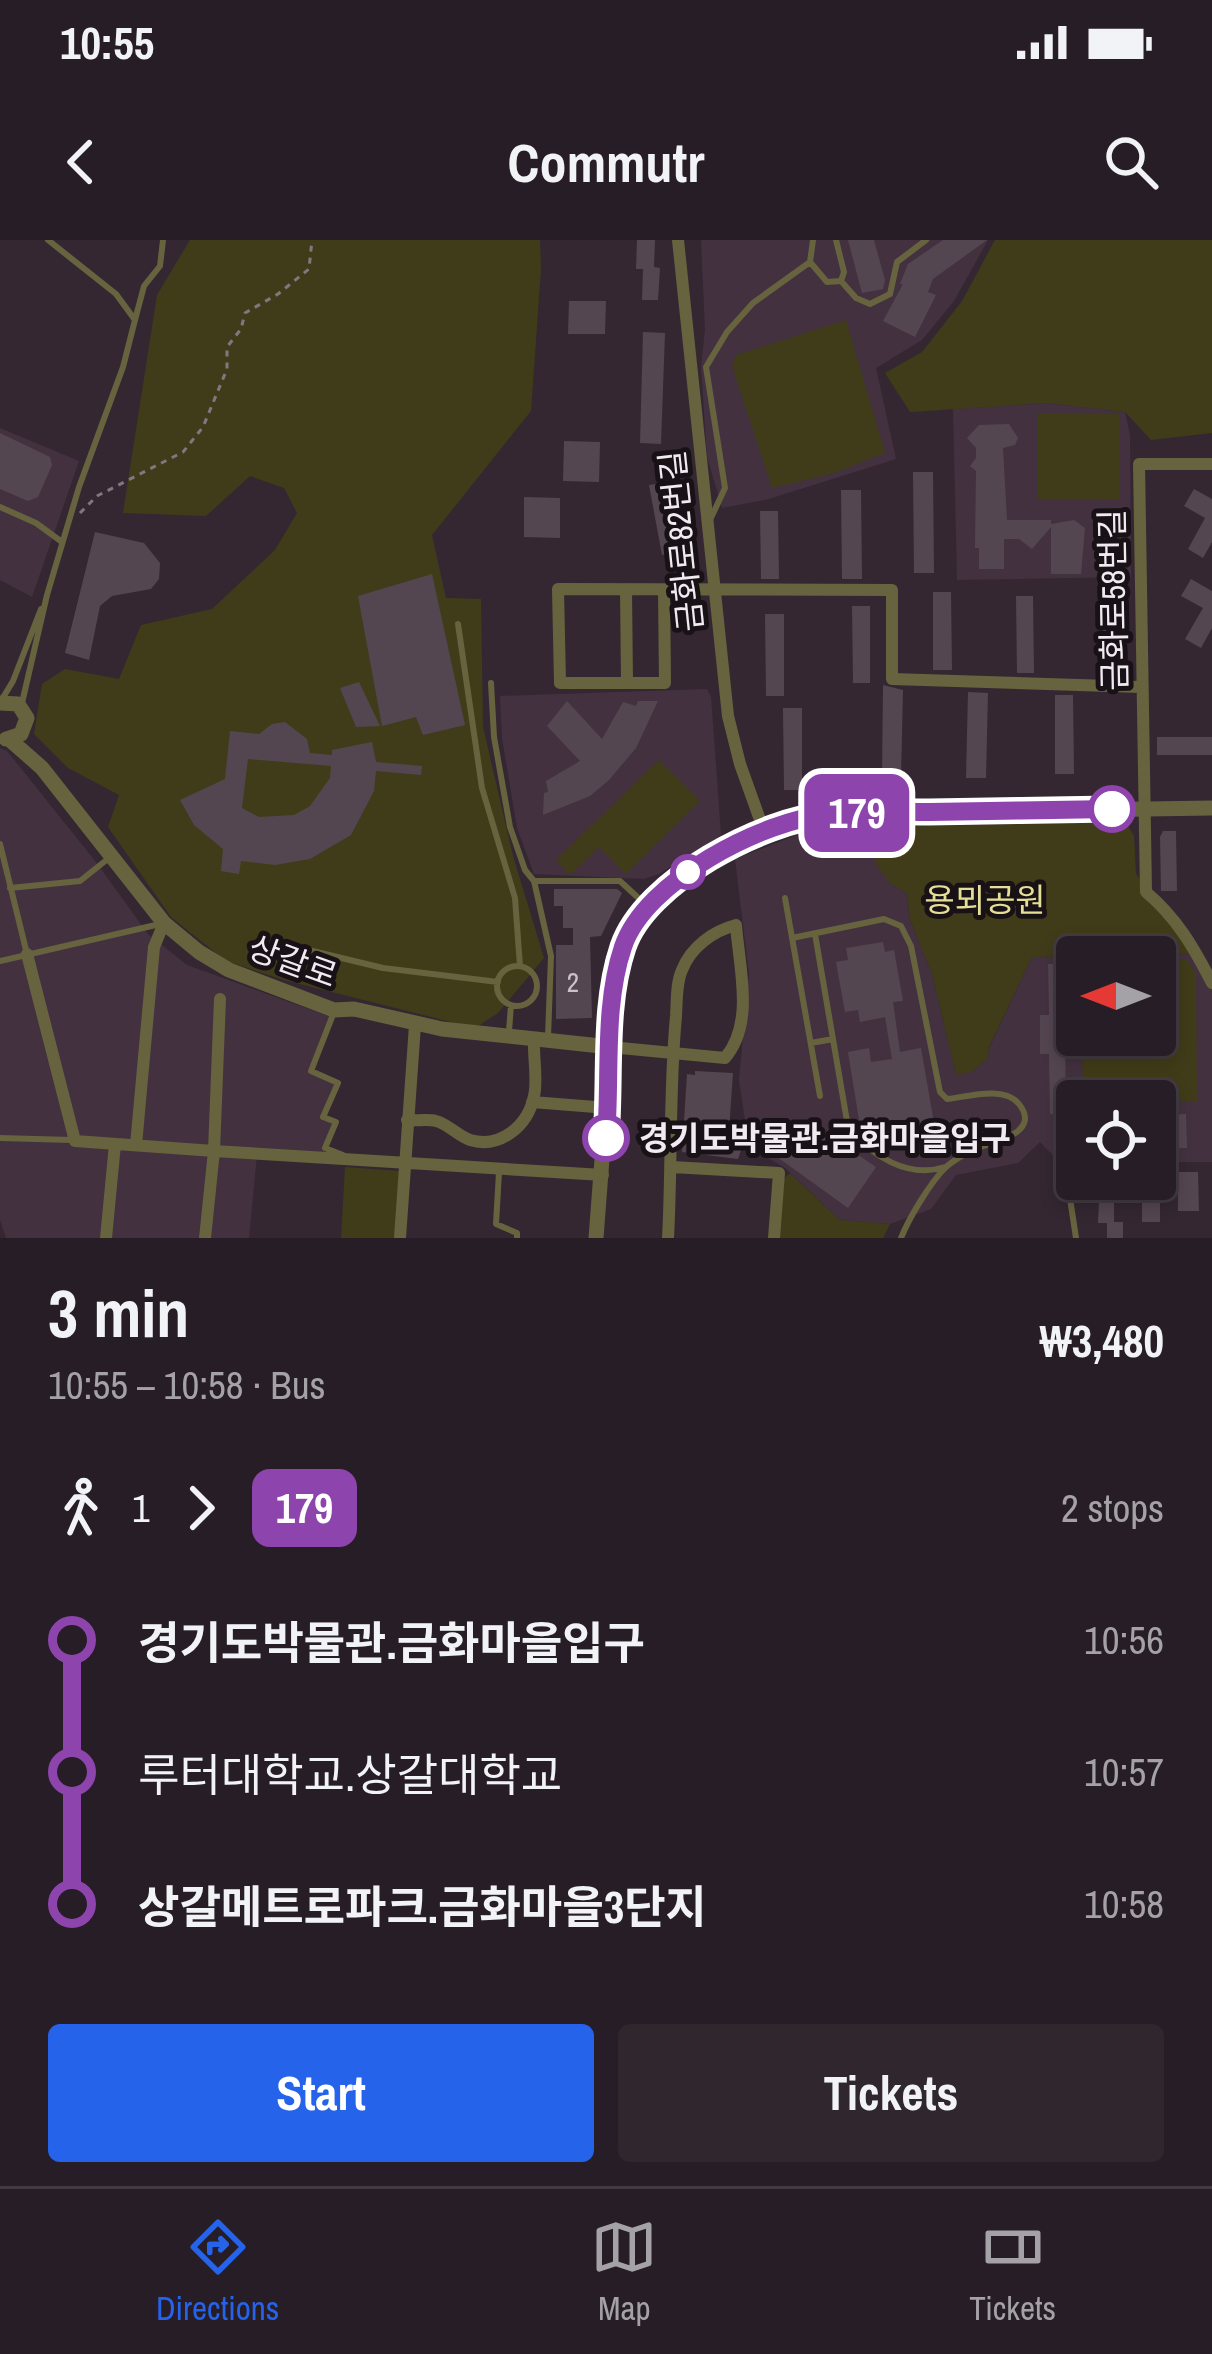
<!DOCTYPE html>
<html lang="en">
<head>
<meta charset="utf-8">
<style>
  :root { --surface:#271d26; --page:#2f262e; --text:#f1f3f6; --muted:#a4a2a7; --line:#433b43; --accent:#2563eb }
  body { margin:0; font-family:"Archivo Narrow","Noto Sans KR",sans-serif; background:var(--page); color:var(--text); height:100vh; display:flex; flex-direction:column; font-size:45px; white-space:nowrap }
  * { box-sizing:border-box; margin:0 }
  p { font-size:39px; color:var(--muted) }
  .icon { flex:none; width:66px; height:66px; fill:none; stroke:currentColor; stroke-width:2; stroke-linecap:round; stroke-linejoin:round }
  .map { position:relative; height:998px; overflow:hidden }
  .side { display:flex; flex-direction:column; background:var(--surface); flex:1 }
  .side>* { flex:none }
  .badge { padding:0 24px; border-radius:18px; font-size:42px; line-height:78px }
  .needle { width:78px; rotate:270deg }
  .controls { position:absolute; left:1056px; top:696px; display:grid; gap:24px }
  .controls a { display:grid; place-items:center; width:120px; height:120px; border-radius:12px; background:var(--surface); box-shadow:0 6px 18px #0003,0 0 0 3px var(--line); font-size:60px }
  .map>.badge { position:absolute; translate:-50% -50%; box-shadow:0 0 0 6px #fff }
  .legs { display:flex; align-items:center; gap:18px; height:132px; padding:0 48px; font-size:39px }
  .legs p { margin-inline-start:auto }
  .overview { display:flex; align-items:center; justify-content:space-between; height:204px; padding:0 48px }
  h1 { font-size:66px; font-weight:700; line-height:90px }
  .cta { display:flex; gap:24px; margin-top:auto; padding:24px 48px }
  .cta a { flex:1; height:138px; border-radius:12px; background:var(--accent); color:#fff; font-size:48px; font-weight:700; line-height:138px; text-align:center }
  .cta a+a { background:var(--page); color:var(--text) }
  ul { padding:0 48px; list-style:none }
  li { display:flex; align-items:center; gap:42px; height:132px; font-size:45px }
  li i { display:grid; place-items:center; width:18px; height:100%; margin:0 15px; background:currentColor }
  li i::after { content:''; width:30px; height:30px; margin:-15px; border:9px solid; border-radius:50%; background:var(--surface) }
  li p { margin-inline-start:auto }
  li:first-child i { background:linear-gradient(#0000 50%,currentColor 0) }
  li:last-child i { background:linear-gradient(currentColor 50%,#0000 0) }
  .status { display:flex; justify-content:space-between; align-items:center; height:84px; padding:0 60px; background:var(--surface); direction:ltr }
  .status svg { height:33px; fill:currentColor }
  header { display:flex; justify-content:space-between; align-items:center; height:156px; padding:0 48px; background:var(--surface); font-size:54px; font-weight:700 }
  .menu { display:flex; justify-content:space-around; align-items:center; height:168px; border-top:3px solid var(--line); background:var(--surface); font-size:33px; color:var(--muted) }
  .menu a { display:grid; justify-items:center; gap:6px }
  .menu .active { color:var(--accent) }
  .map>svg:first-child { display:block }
</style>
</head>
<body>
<div class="status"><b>10:55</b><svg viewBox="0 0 49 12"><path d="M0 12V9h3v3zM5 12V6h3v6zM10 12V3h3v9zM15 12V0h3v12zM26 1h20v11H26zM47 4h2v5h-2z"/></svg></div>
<header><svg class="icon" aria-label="back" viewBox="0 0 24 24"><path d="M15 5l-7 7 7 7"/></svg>Commutr<svg class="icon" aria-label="search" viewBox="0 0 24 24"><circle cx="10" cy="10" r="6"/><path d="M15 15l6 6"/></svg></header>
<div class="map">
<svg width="1212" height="998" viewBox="0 0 1212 998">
  <rect width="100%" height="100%" fill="#342732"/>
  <path fill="#433140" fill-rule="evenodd" d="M701,0H988L954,61L922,100L876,128L896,219L769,259L722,268L707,217L701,127L705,90Z
    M1047,163L1125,172L1130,195L1131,337L957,340L953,169Z
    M0,188L79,221L32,357L0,340Z
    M707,449L711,457L721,595L659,634L644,639L534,634L517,588L502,498L500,456Z
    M0,508L7,511L96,622L148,694L187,725L331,777L311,831L338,843L324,876L336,882L326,907L343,919L257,914L249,998H6L0,980Z
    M828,583L883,587L877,607L890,643L907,654L910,680L932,734L956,835L972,832L988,818L989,808L1032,717L1197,714L1212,743V922H1155V861H1077V923H1060L1040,902L1018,923L956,935L931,969L890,984L840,980L785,928L758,912L745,880L739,840L749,734L735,619ZM1077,717H1155V795H1077Z"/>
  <path fill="#403c19" d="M190,0H540L541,29L531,171L432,295L446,358L481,359L483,487L513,616L544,718L498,773L475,788L284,740L226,721L171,677L108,587L119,555L68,528L34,494L42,444L65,429L119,439L141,385L212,369L275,310L297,273L284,248L250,236L206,276L123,273L157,55Z
    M995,0H1212V193L1151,200L1125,172L1047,163L910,172L885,133L922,112L962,61Z
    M846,80L885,213L831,234L772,248L732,126L736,115Z
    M1037,174H1120V259H1037Z
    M659,520L700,561L626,634L599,607L570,635L556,620Z
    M1112,582L1128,586L1134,596L1136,634L1197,714L1032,717L989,807L988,818L972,832L956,835L932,734L910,680L907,654L890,643L875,623L883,587Z
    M1187,720L1196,733L1197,862L1083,861L1082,795H1155V721Z
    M345,927L400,931L396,998H341Z
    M790,933L840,980L890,984L883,998H779L783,940Z"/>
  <path fill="#544651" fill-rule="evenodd" d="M637,0H655L654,27L660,28L658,60H642L643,29H636Z
    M848,0H874L885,40L883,49L862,53Z
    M943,0H987L933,39L928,52L936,55L915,97L883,81L903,44H900L908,24Z
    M569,61H606L605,94H568Z
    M643,92L665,93L661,204L640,203Z
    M1009,184L1018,198L1015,205L1003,208L1007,280H1051V287L1032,309L1019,299H1004V329H979V308H975L976,231L970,226L976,218V208L967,198L979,185Z
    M0,193L50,217L52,225L38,257L28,261L0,249Z
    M564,201L600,202L599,242L563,241Z
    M913,232H933L934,333H914Z
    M668,242L681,311L662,315L649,245Z
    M1194,249L1212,259V302L1203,318L1188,309L1205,278L1184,266Z
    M841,250H861L862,339H842Z
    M524,257L560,258V298L524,297Z
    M760,271H778L779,339H761Z
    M1074,280L1085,288L1081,334H1051V284Z
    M95,292L144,303L160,323L159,339L151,349L112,356L100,366L89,420L65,413Z
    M432,334L465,485L423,495L416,477L382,486L358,356Z
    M1191,339L1212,351V388L1201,408L1185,399L1203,368L1181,356Z
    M933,352H951L952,430H933Z
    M1102,354H1120V431H1103Z
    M1016,356H1033L1034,433H1017Z
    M852,366H870V443H853Z
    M765,374H784V456H766Z
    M359,442L380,486L356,487L340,448Z
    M883,445L903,450L901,537H882Z
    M968,452L988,453L986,538H966Z
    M1055,455H1073L1074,534H1055Z
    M567,461L602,499L623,462L636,466L638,461H658L636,508L609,540L590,556L543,575L544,553L548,552L546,541L580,521L547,486Z
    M783,468H802V550H784Z
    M285,482L307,499L310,513L332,515V510L372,502L376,522L422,526L421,535L376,531L374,551L351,595L310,619L275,625L241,621L239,634L221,631L223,609L194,585L180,560L225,539L230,491L259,494L272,484ZM248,519L331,526L330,538L310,566L294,575L259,577L242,568Z
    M1157,497H1212V515H1157Z
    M1163,591H1176L1177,651H1161L1160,597Z
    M554,649H617L622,653L601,696L590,697L592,778L556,779V705H573V688H563V666H554Z
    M883,702L885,712L894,710L903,761L893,762L900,812L921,808L939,912L910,917L906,894L882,908L868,898L888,882L860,886L848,812L869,808L871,822L892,819L885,777L860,782L858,770L845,772L836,722L848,720L846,708Z
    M1048,724H1064L1066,874H1050L1049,814H1040V775H1049Z
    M695,831L733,833L729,890L741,891L740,899H745L738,919L682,912L687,834L695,835Z
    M1186,874L1187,908L1155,909V875Z
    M818,888L876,927L848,968L766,909L777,893L802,911Z
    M1178,932H1198L1199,971H1178Z
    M1092,939H1109V956H1114V982H1123V998H1107V983H1098L1099,959L1092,958Z
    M1135,939H1153V957H1160V982H1142V958H1135Z"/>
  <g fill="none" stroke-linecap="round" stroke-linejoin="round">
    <path stroke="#827780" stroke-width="3" stroke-dasharray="6 6" stroke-linecap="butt" d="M80,273L97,256L183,212L203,187L227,129V107L241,89L245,73L278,54L309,29L312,0"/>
    <path stroke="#67633e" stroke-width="6" d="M836,0L844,32L841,41
      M810,22L813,0
      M135,80L144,46L160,26L163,0
      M0,267L36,283L62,302
      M710,280L725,248L706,127L727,92L753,63L810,22L827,42L841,41L856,58L870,64L890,54L897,22L926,0
      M458,384L482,548L515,658L520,726
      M491,443L494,497L510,587L525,630L534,641L551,716L548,797
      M1,461L13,441L41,369
      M22,463L47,355L79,247L123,127L135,80L116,54L48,0
      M0,604L27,714
      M534,641H620L647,666
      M10,648L80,641L109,618
      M785,658L820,856
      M815,694L848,887C871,916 908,939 945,927
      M792,698L884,679L901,686L911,706L940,852L947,859C967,857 1004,845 1019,864C1042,893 993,902 977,908C968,912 952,921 945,928C930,943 909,978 901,998
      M300,708L383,728L498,742
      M0,721L160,684
      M497 746a20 20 0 1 1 40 0a20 20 0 1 1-40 0Z
      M334,772L311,831L338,843L323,877L336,882L325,908L343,915
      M509,791L511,765
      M811,803L833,799
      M0,898L72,900
      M499,932L496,984L517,993V998
      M1076,998L1066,932L1077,916"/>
    <path stroke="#67633e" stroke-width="12" d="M678,0L728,476L740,524L764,591
      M1212,224H1139L1146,652C1177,678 1194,708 1212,743
      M626,350L627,443
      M664,350L665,443H560L558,349L892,350V439L1141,447
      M27,714L75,901L214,911L205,998
      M220,759L214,911L603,935
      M610,807L725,818C755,783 739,727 736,685C713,691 691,707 682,730C676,743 677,762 676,776C669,850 672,924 668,998
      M532,862L608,868
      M407,880C416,881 428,879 436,881C448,884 458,896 470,900C500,909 528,886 534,856C538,840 533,817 534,799
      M136,905L154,707L164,683
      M672,927L779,933L774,998
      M106,998L115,904
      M400,998L415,785"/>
    <path stroke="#67633e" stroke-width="15" d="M0,463L18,464L27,478L21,494L6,499
      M9,499L42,528L164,683L199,712L229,730L334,770L354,769L442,789L610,807
      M596,998L616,735L631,686L647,666L682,636L784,584L827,574L1212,568"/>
  </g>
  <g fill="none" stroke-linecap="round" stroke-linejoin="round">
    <g stroke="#fff" stroke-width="27">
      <path id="line-1" d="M606,898C611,836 603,766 623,707C645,641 763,580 829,574C862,570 897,572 930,572C991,571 1051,570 1112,569"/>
    </g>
    <use href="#line-1" stroke="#8e44ad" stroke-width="18"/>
  </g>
  <g fill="#fff" stroke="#8e44ad" stroke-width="6">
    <circle cx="1112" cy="569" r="21"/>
    <circle cx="688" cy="632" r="15"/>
    <circle cx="606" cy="898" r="21"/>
  </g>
  <g text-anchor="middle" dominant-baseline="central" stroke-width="10" stroke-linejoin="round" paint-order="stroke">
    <g font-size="27" fill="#cac1c9">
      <text x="573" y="742">2</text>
    </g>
    <g font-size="33" fill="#f2eaf1" stroke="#181217">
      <text transform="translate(681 301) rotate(-96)">금화로82번길</text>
      <text transform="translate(1113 360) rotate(-91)">금화로58번길</text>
      <text transform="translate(293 721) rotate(20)">상갈로</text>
    </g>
    <g font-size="33" fill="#e5de97" stroke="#181217">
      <text x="985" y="660">용뫼공원</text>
    </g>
    <g font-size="33" font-weight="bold" fill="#f2eaf1" stroke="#181217" text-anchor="start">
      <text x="639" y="898">경기도박물관.금화마을입구</text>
    </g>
  </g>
</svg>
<div class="controls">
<a><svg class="needle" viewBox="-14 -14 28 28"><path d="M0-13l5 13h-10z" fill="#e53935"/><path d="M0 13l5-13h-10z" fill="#a4a2a7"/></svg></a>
<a><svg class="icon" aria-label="locate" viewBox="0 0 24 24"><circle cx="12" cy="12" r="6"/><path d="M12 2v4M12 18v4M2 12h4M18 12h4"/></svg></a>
</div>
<b class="badge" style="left:857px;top:573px;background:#8e44ad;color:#fff">179</b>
</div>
<section class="side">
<div class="overview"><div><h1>3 min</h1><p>10:55 – 10:58 · Bus</p></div><b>₩3,480</b></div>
<div class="legs"><svg class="icon" aria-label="walk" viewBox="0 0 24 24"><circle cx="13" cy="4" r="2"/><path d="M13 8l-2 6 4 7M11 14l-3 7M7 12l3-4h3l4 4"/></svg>1<svg class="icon" aria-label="forward" viewBox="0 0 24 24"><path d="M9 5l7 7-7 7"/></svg><b class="badge" style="background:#8e44ad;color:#fff">179</b><p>2 stops</p></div>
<ul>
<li><i style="color:#8e44ad"></i><b>경기도박물관.금화마을입구</b><p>10:56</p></li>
<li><i style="color:#8e44ad"></i><span>루터대학교.상갈대학교</span><p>10:57</p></li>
<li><i style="color:#8e44ad"></i><b>상갈메트로파크.금화마을3단지</b><p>10:58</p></li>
</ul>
<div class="cta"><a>Start</a><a>Tickets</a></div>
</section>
<nav class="menu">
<a class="active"><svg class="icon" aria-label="directions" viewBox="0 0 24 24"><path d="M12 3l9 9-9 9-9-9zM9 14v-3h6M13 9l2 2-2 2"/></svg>Directions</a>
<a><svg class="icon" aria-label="map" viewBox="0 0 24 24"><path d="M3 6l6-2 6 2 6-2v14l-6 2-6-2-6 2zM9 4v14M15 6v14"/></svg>Map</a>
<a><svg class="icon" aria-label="tickets" viewBox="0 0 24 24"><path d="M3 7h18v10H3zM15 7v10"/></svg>Tickets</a>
</nav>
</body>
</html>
